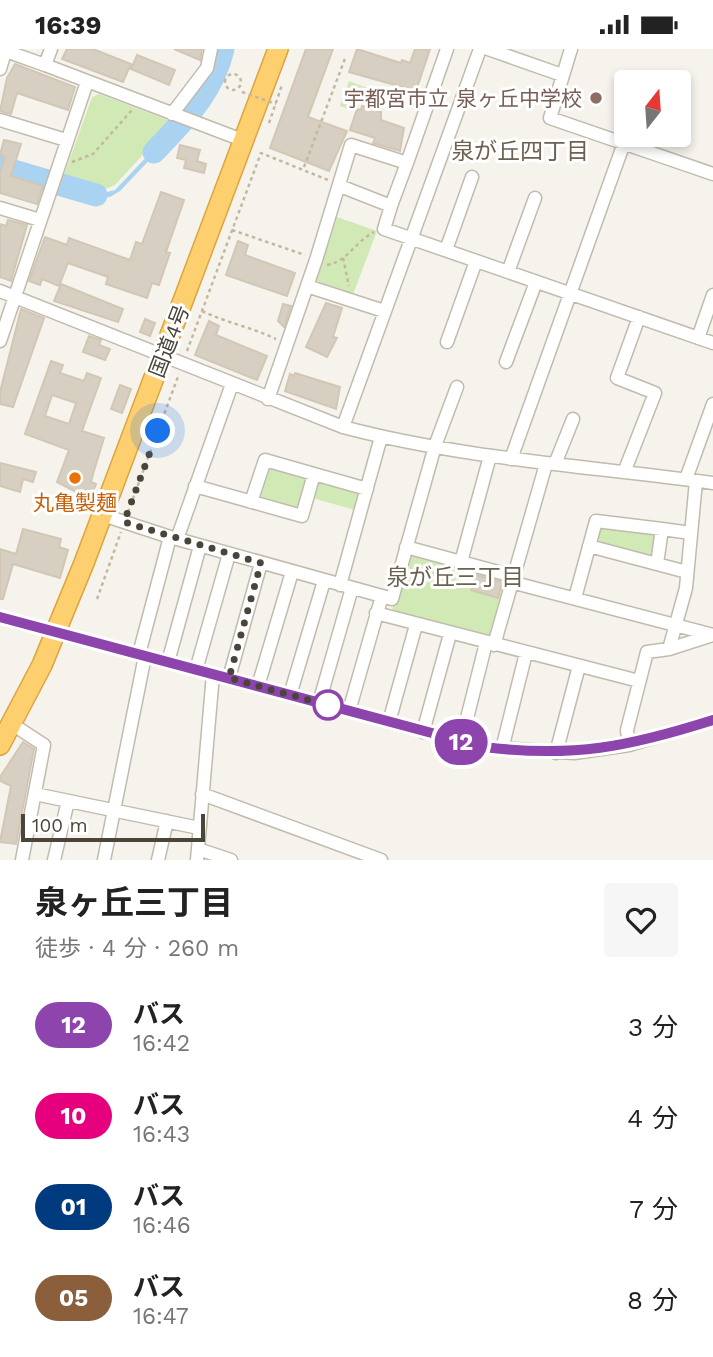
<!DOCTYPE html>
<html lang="ja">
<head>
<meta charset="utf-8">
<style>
  :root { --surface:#fff; --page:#f6f6f6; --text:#222; --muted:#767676 }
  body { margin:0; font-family:"Work Sans","Noto Sans JP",sans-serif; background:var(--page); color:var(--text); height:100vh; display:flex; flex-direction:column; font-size:26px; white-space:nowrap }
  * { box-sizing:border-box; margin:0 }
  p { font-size:23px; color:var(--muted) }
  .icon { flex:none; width:38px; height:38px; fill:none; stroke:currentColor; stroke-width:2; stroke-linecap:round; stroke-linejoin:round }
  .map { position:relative; height:811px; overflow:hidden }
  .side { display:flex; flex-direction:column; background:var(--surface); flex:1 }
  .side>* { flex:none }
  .badge { padding:0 14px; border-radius:23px; font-size:24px; line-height:46px }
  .needle { width:46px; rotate:17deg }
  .tools { position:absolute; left:614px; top:21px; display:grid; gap:14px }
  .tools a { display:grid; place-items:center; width:77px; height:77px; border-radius:7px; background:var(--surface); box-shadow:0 4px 10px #0003; font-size:35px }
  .scale { position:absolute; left:21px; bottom:18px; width:184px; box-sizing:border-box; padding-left:7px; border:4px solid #4a4439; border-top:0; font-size:19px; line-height:24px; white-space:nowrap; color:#4a4439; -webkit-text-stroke:5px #fff; paint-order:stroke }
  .you { position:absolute; width:35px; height:35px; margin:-18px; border:5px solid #fff; border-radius:50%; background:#1a73e8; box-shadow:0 0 0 10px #1a73e833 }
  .map>.badge { position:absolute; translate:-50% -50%; box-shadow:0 0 0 4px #fff }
  .round { display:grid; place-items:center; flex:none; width:74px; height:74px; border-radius:7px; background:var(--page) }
  .summary { display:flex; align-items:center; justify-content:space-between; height:119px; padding:0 35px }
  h1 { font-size:33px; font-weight:700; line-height:52px }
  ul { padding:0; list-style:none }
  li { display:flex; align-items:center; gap:21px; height:91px; padding:0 35px }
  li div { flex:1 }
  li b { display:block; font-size:26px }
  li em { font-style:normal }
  li .badge { min-width:77px; font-weight:700; text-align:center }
  .status { display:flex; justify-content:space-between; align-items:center; height:49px; padding:0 35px; background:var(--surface); direction:ltr }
  .status svg { height:19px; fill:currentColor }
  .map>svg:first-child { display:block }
</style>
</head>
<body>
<div class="status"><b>16:39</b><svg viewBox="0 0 49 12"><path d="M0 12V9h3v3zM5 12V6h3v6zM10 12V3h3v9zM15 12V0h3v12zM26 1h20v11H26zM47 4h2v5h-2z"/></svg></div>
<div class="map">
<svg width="713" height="811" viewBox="0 0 713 811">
  <rect width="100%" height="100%" fill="#f6f3ec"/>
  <path fill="#d1e9b5" d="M349,32L370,40L369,55L352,49L348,60L340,57Z
    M99,45L173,73L115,136L103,141L63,129L92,48Z
    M337,168L377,182L352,248L319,238L316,233Z
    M267,415L360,442L355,461L305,447L300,464L255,451Z
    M598,476L659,483L655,511L593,494Z
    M409,501L508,529L491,593L391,565Z"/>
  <path fill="#a9d3f1" d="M174,79L177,82L120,142L110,148L97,149L66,140L67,137L99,145L115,141Z"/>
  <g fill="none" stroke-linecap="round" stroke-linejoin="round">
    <path stroke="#a9d3f1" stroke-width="23" d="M154,103C185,70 213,44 223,0
      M0,118L96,146"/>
  </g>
  <path fill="#d7cfc1" stroke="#d2c7b4" stroke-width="2" fill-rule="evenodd" d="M67,0H93L131,15L123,33L62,10Z
    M174,0H202L200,11Z
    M306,0H333L308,68L347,82L329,122L270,99Z
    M357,0L401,14L402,11L410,14L415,0H430L416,42L349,23Z
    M137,6L175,21L169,36L131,20Z
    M15,15L75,38L68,61L17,44L11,65L0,62L7,29Z
    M362,57L381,63V71L404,79L400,102L373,94L375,89L350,81L357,60L361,61Z
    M4,91L21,95L11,127L43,137L37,155L0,144V124L5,108L0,106Z
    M180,96L200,101L197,112L206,115L204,124L184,119L186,111L177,109Z
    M161,143L184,151L166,203L170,204L159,236L152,234L147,249L106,235L108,228L68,214L59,237L42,230L40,236L29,232L45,188L67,196L69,189L130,211L136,193L142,195Z
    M8,171L27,176L11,232L0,228V175L6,177Z
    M238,192L248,196L245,206L295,224L287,247L226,226Z
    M61,235L123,260L118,273L54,252Z
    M326,254L342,259L333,288L337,289L327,308L306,298Z
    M283,255L291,257L284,278L278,272Z
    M21,260L44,269L13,358L0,355V343Z
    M145,270L155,274L150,287L140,283Z
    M209,272L219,277L216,286L267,307L257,331L195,306Z
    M89,287L101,291L99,296L110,300L105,311L83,303Z
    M51,312L63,316L60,324L84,332L87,324L101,329L82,382L104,389L93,425L91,433L96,435L90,450L57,433L69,401L25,385ZM52,346L76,354L69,375L45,367Z
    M295,324L340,338L336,360L285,342L290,325L294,327Z
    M120,336L131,340L122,364L111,360Z
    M0,414L36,423L33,433L23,430L20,443L0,437Z
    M23,480L61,490L59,498L68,501L60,529L13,515L3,550H0V500L16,505Z
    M476,526L502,533L498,549L471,541Z
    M23,693L34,700L16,795L0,793L11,737L0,732V728Z"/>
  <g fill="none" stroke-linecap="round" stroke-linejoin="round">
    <g stroke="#c1bbae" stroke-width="15">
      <path id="minor" d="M0,0L45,16
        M51,0L45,16L245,92
        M488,0L562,26
        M571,0L550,69L713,125
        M0,20L5,3
        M172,65L207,19L211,0
        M0,71L66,91
        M340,137L391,157L384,180L713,294
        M391,157L407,114
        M0,159L40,171
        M446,201L472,128
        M508,223L535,149
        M307,237L384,262
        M0,242L343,378C464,410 589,417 713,434
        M698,289L713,246
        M0,292L87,33
        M447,293L476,212
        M506,313L536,233
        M268,350L316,211L351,96L407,114L447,0
        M343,378L480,0
        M511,410L624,94
        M555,415L573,370
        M625,421L655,344L617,329L639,268
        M686,430L713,355
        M195,437L302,467L314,425L367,440
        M251,453L265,411L314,425
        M103,466L170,488L382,547
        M662,480L691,484
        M177,490L232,335
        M589,497L687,523
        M406,498L513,527
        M461,513L490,407
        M511,533L713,586
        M340,536L381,388
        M575,549L596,472L662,480L657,515
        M376,564L639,632
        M0,568L484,698L574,704L629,696L713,671
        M494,596L546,415
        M669,600L713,586
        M139,605L170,488
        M168,613L200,497
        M196,621L229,505
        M229,629L261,514
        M258,637L292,523
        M290,646L324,532
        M319,654L352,539
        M349,662L382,547L392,550L435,397L457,338
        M389,673L416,576
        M12,675L44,696L22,811
        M423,683L450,585
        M461,693L486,594
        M629,696L627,681L647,603L669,600L686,539L696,432
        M502,700L526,604
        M556,704L579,617
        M35,745L199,779
        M202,745L381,811
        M198,800L231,811
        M54,811L68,752
        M104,811L145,607
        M158,811L167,772
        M197,811L213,625"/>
    </g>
    <g stroke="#dda53e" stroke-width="22">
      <path id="highway" d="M0,696L42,616L84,514L278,0"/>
    </g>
    <path stroke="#c3b79f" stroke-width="2.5" stroke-dasharray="3.5 3.5" stroke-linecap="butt" d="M225 33a8 8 0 1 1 16 0a8 8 0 1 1-16 0Z
      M269,74L282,36
      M72,113L93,105L132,61
      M304,118L346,7
      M232,181L305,206
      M343,209L349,237
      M327,216C347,213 356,192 374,183
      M202,262C227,274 251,278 276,290
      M187,302L261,104L328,131
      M128,463L179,325
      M97,550L121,483"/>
    <use href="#minor" stroke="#fff" stroke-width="12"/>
    <use href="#highway" stroke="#fdcf6f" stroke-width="19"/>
    <path stroke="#c3b79f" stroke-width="2.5" stroke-dasharray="3.5 3.5" stroke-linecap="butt" d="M242,43L276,55"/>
  </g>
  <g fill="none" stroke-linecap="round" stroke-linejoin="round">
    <g stroke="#fff" stroke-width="16">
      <path id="line" d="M0,568L484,698C573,709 628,698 713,671"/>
    </g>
    <use href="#line" stroke="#8e44ad" stroke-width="10"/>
    <path stroke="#4a4439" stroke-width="7" stroke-dasharray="0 12.6" d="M158,382L124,473L261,514L229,629L334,658L328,656"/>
  </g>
  <circle fill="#8d6e63" stroke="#fff" stroke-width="2.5" cx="596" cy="49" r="7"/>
  <circle fill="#e8710a" stroke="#fff" stroke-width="2.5" cx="75" cy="429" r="7"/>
  <circle fill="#fff" stroke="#8e44ad" stroke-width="3.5" cx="328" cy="656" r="14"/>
  <g text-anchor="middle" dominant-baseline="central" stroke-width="6" stroke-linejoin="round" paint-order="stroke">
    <g font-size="21" fill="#785e54" stroke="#fff" text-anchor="end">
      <text x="582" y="49">宇都宮市立 泉ヶ丘中学校</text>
    </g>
    <g font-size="21" fill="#4a4439" stroke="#fff">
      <text transform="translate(169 292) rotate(-69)">国道4号</text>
    </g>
    <g font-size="21" fill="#c56008" stroke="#fff">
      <text x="75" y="453">丸亀製麺</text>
    </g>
    <g font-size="23" fill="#6d6250" stroke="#fff">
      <text x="520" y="102">泉が丘四丁目</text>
      <text x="455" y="528">泉が丘三丁目</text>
    </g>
  </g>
</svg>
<div class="tools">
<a><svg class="needle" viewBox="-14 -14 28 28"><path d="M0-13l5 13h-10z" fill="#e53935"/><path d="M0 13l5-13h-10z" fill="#767676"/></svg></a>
</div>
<div class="scale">100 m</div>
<div class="you" style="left:158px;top:382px"></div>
<b class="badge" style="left:461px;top:693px;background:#8e44ad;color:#fff">12</b>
</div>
<section class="side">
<div class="summary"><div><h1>泉ヶ丘三丁目</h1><p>徒歩 · 4 分 · 260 m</p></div><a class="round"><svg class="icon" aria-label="heart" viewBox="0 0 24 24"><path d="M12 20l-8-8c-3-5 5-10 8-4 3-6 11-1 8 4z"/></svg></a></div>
<ul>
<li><span class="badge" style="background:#8e44ad;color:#fff">12</span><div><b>バス</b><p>16:42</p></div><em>3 分</em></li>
<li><span class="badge" style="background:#e6007e;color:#fff">10</span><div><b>バス</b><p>16:43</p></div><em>4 分</em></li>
<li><span class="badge" style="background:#003b80;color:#fff">01</span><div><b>バス</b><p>16:46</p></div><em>7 分</em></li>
<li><span class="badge" style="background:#8b5e3c;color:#fff">05</span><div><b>バス</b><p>16:47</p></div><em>8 分</em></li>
</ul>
</section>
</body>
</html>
